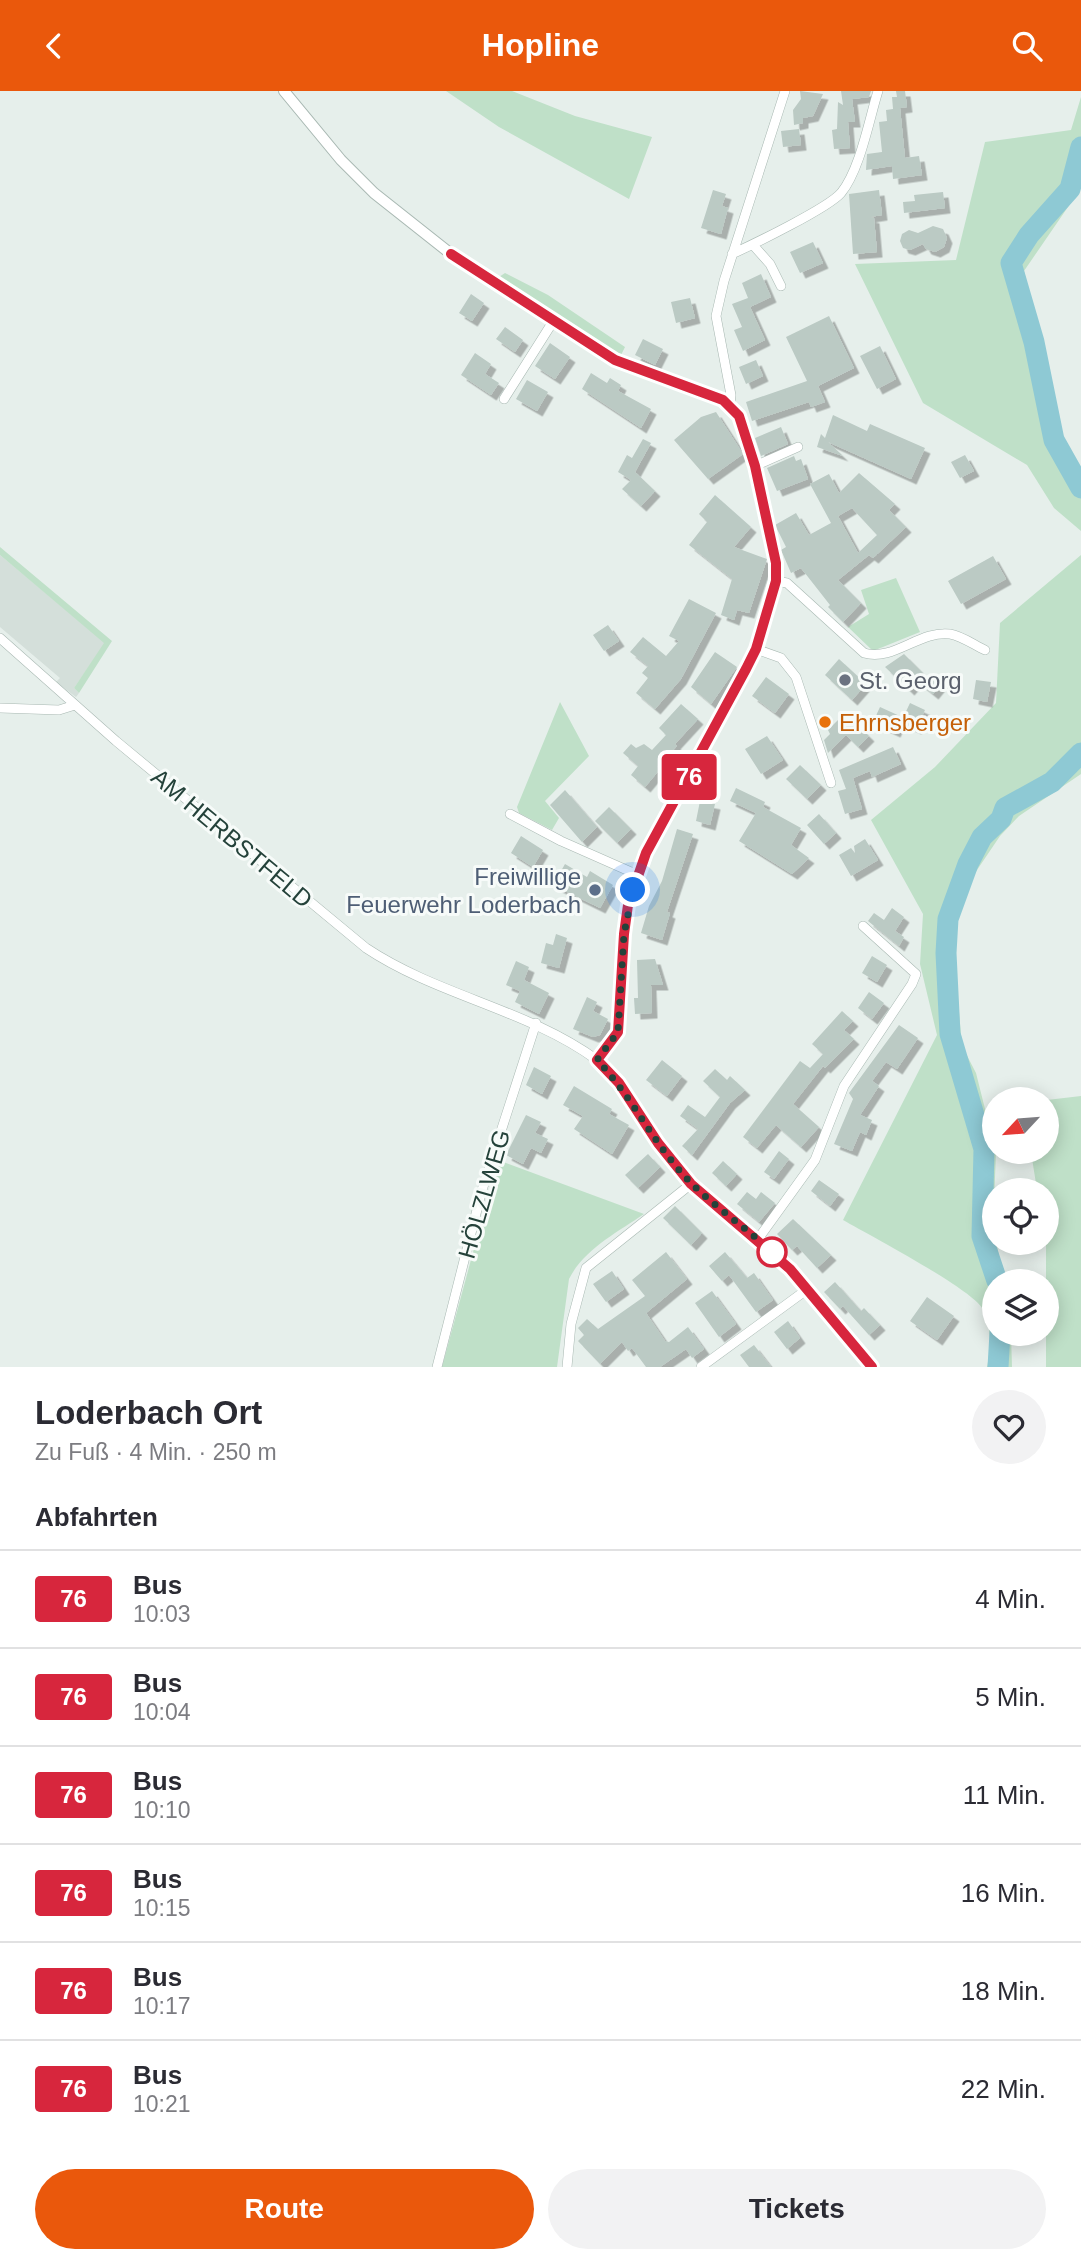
<!DOCTYPE html>
<html lang="de">
<head>
<meta charset="utf-8">
<style>
  :root { --surface:#fff; --page:#f2f2f3; --text:#2b2b33; --muted:#7c7c81; --line:#e1e1e2; --accent:#ea580c }
  body { margin:0; font-family:Helvetica,sans-serif; background:var(--page); color:var(--text); height:100vh; display:flex; flex-direction:column; font-size:26px; white-space:nowrap }
  * { box-sizing:border-box; margin:0 }
  p { font-size:23px; color:var(--muted) }
  .icon { flex:none; width:38px; height:38px; fill:none; stroke:currentColor; stroke-width:2; stroke-linecap:round; stroke-linejoin:round }
  .map { position:relative; height:1276px; overflow:hidden }
  .details { display:flex; flex-direction:column; background:var(--surface); flex:1 }
  .details>* { flex:none }
  .badge { padding:0 14px; border-radius:5px; font-size:24px; line-height:46px }
  .needle { width:46px; rotate:244deg }
  .buttons { position:absolute; left:982px; top:996px; display:grid; gap:14px }
  .buttons a { display:grid; place-items:center; width:77px; height:77px; border-radius:50%; background:var(--surface); box-shadow:0 4px 18px #0003; font-size:35px }
  .you { position:absolute; width:35px; height:35px; margin:-18px; border:5px solid #fff; border-radius:50%; background:#1a73e8; box-shadow:0 0 0 10px #1a73e833 }
  .map>.badge { position:absolute; translate:-50% -50%; box-shadow:0 0 0 4px #fff }
  h2 { padding:0 35px; font-size:26px; line-height:63px }
  .round { display:grid; place-items:center; flex:none; width:74px; height:74px; border-radius:37px; background:var(--page) }
  .head { display:flex; align-items:center; justify-content:space-between; height:119px; padding:0 35px }
  h1 { font-size:33px; font-weight:600; line-height:52px }
  .button { display:flex; gap:14px; margin-top:auto; padding:14px 35px }
  .button a { flex:1; height:80px; border-radius:42px; background:var(--accent); color:#fff; font-size:28px; font-weight:600; line-height:80px; text-align:center }
  .button a+a { background:var(--page); color:var(--text) }
  ul { padding:0; list-style:none }
  li { display:flex; align-items:center; gap:21px; height:98px; padding:0 35px; border-top:2px solid var(--line) }
  li div { flex:1 }
  li b { display:block; font-size:26px }
  li em { font-style:normal }
  li .badge { min-width:77px; font-weight:700; text-align:center }
  header { display:flex; justify-content:space-between; align-items:center; height:91px; padding:0 35px; background:var(--accent); color:#fff; font-size:32px; font-weight:600 }
  .map>svg:first-child { display:block }
</style>
</head>
<body>
<header><svg class="icon" aria-label="back" viewBox="0 0 24 24"><path d="M15 5l-7 7 7 7"/></svg>Hopline<svg class="icon" aria-label="search" viewBox="0 0 24 24"><circle cx="10" cy="10" r="6"/><path d="M15 15l6 6"/></svg></header>
<div class="map">
<svg width="1081" height="1276" viewBox="0 0 1081 1276">
  <defs>
    <filter id="shadow"><feDropShadow dx="5.5" dy="5.5" stdDeviation="0" flood-color="#0004"/></filter>
  </defs>
  <rect width="100%" height="100%" fill="#e6efeb"/>
  <path fill="#d4dfda" d="M0,464L105,552L74,597L79,602L76,606L56,591L60,587L0,536Z"/>
  <path fill="#bfe0c8" d="M446,0H512L575,25L652,46L629,108L499,36Z
    M1081,6V97L1024,180L1065,352L1081,378V440L1054,417L1027,374L923,312L855,173L956,169L985,51L1071,39Z
    M505,182L548,204L625,256L620,266L508,194L499,186Z
    M0,456L112,550L79,602L74,597L104,552L0,464Z
    M1081,464V683L1019,725L1000,745L975,782L959,813L953,852L962,955L976,982L996,1062L993,1135L1004,1190H994V1242L1011,1243L1012,1276H987C991,1257 992,1235 982,1217C970,1197 869,1144 843,1129L937,944L920,873L923,823L871,729L935,676L996,612L1000,532Z
    M896,487L920,541L873,560L848,536L869,523L861,499Z
    M560,611L589,665L545,710L559,727L552,739L519,722L517,716Z
    M1081,1005V1276H1046V1099H1037L1031,1061L1046,1060L1047,1009Z
    M498,1069L644,1123C618,1141 584,1158 569,1188L557,1276H442Z"/>
  <g fill="none" stroke-linecap="round" stroke-linejoin="round">
    <path stroke="#8ec9d4" stroke-width="21" d="M1081,56L1070,98L1029,144L1011,172L1034,251L1054,349L1081,397
      M997,1190L982,1145L984,1058L950,943L946,862L948,828L968,773L982,746L1001,728L1005,717L1052,691L1081,662
      M998,1276L1000,1242"/>
  </g>
  <path fill="#bbcac4" fill-rule="evenodd" filter="url(#shadow)" d="M800,0L823,3L813,25L803,27V32L794,34L793,19L801,8Z
    M841,0H871L869,6L852,8L855,31H848L850,57L834,58L832,39L837,38L838,11L843,14Z
    M896,0H905L907,16L900,17L905,67L919,65L922,84L893,88L892,75L866,79L867,63L882,61L879,31L887,30L886,19L893,18L892,6H897Z
    M799,38L801,54L783,56L781,40Z
    M713,99L726,103L722,115L728,117L721,143L701,137Z
    M879,99L882,124L870,126L874,127L877,161L853,163L849,103Z
    M943,101L945,117L904,122L903,111L915,110L914,104Z
    M933,135L943,138L947,147L944,156L935,161L926,158L923,153L910,159L903,157L900,150L902,143L909,139L918,142Z
    M813,151L823,172L800,182L790,161Z
    M761,183L771,206L750,216L765,249L743,260L734,239L742,236L732,213L748,207L742,192Z
    M471,203L484,212L472,230L459,222Z
    M690,207L695,227L676,232L671,211Z
    M829,225L854,277L818,295L825,311L811,316L809,311L752,330L746,311L807,290L786,246Z
    M505,236L523,249L515,261L496,248Z
    M643,248L663,258L655,274L635,264Z
    M550,252L570,266L555,288L535,275Z
    M880,255L896,288L877,298L860,265Z
    M475,262L491,273L485,283L499,292L491,304L461,284Z
    M756,269L763,285L746,293L739,276Z
    M591,282L607,292L610,287L621,294L618,300L651,318L641,337L582,298Z
    M527,289L548,301L537,320L516,308Z
    M716,321L743,363L708,388L674,349L701,326Z
    M833,324L867,340L870,333L925,357L911,388L828,351L843,365L817,356L821,343L825,347Z
    M781,336L788,353L761,365L755,347Z
    M643,348L651,352L635,381L655,400L641,415L622,398L631,389L618,381L627,364L632,367Z
    M965,364L974,380L960,387L951,371Z
    M794,365L796,370L801,368L808,388L777,400L767,377Z
    M859,382L895,413L889,419L906,436L873,467L869,464L838,489L861,512L843,531L828,516L830,514L801,477L791,482L781,459L786,456L775,434L796,422L809,444L831,432L810,393L829,383L839,402ZM852,417L877,444L858,462L838,425Z
    M715,404L751,436L734,456L767,468L749,522L737,519L734,529L721,524L732,488L689,454L707,431L699,423Z
    M993,465L1006,488L961,513L948,490Z
    M689,508L716,522L681,588L655,618L636,602L648,587L642,582L648,575L630,561L643,546L666,565L679,550L669,545Z
    M608,534L619,550L604,560L593,544Z
    M715,561L737,576L711,613L691,596Z
    M904,563L928,587L931,583L942,592L933,603L917,590L909,599L885,576Z
    M839,568L866,593L852,609L825,584Z
    M766,586L789,603L775,622L752,605Z
    M976,589L991,591L987,611L973,608Z
    M910,612L925,619L916,638L901,631Z
    M681,613L698,628L675,653L677,655L657,676L660,678L645,696L631,684L638,675L623,662L631,653L636,657L644,653L652,659L666,644L659,637Z
    M880,616L902,626L895,641L873,631Z
    M845,622L869,645L858,656L846,644L828,662L824,649L830,643L828,639Z
    M767,645L783,669L761,683L745,658Z
    M893,656L901,673L872,686L870,680L853,687L862,718L845,723L838,700L846,698L839,679Z
    M800,674L821,694L807,708L786,688Z
    M736,697L765,711L763,716L801,737L791,754L809,767L792,783L739,750L756,722L730,710Z
    M565,699L597,736L582,751L550,714Z
    M700,710L715,713L710,734L696,730Z
    M609,716L631,738L617,752L595,730Z
    M819,723L836,742L824,753L807,734Z
    M677,738L693,743L667,821L670,822L662,849L641,842L649,815L662,790Z
    M521,745L543,759L533,776L511,762Z
    M865,748L878,769L851,785L839,764L851,757L855,762L854,755Z
    M565,773L587,786L590,780L613,794L600,817L553,794Z
    M892,817L904,826L895,840L904,846L899,855L868,830L874,822L884,829Z
    M556,843L567,847L559,877L541,872L546,852L553,854Z
    M872,865L887,874L877,891L862,882Z
    M655,868L663,894H651L652,922L635,923L634,907H638L637,869Z
    M516,870L529,876L524,889L549,902L539,923L515,911L520,900L506,894Z
    M869,901L884,912L872,928L858,917Z
    M587,906L597,911L593,920L608,928L600,944L593,946L573,938Z
    M842,920L853,930L844,939L854,948L825,977L823,975L793,1013L819,1036L801,1056L776,1034L757,1057L743,1046L800,970L810,977L823,963L812,953Z
    M899,934L918,947L897,978L886,971L872,990L879,995L860,1024L872,1029L866,1044L860,1041L852,1060L834,1053L853,1008L849,1002Z
    M662,969L682,985L667,1005L646,989Z
    M534,976L551,985L542,1003L526,994Z
    M715,978L727,989L730,985L745,999L730,1012L692,1064L682,1055L698,1038L680,1025L688,1014L705,1026L720,1006L703,990Z
    M574,995L612,1018L609,1023L629,1034L612,1063L574,1038L583,1025L563,1014Z
    M526,1024L541,1031L535,1042L548,1048L541,1062L531,1057L523,1073L506,1064Z
    M779,1060L789,1068L774,1088L764,1081Z
    M648,1063L660,1076L638,1097L625,1084Z
    M723,1070L737,1083L726,1095L712,1082Z
    M819,1089L839,1103L830,1115L811,1100Z
    M747,1101L756,1108L761,1101L775,1112L759,1131L737,1113Z
    M675,1115L702,1142L691,1154L663,1127Z
    M793,1128L831,1164L817,1177L797,1155L792,1159L777,1143Z
    M666,1161L687,1188L646,1222L665,1250L669,1251L688,1236L704,1258L692,1267L686,1258L660,1276H646L632,1257L628,1260L622,1251L600,1273L578,1250L584,1244L578,1237L587,1228L598,1238L645,1205L632,1189Z
    M725,1161L747,1187L754,1182L773,1209L756,1221L729,1184L722,1190L709,1175Z
    M612,1180L624,1198L606,1211L593,1193Z
    M835,1191L861,1220L864,1217L880,1234L869,1244L843,1215L840,1218L824,1201Z
    M712,1200L736,1233L719,1246L695,1212Z
    M927,1206L954,1225L937,1249L910,1230Z
    M788,1230L800,1247L787,1258L774,1241Z
    M754,1254L771,1276H749L740,1264Z"/>
  <g fill="none" stroke-linecap="round" stroke-linejoin="round">
    <g stroke="#a8b8b2" stroke-width="10">
      <path id="minor" d="M754,155L770,173L781,195
        M732,163C754,153 828,117 841,102C860,79 869,29 878,0
        M504,308L554,229
        M730,313L731,304L716,225L724,190L785,0
        M755,375L798,356
        M776,490L787,492L864,562C893,571 920,539 950,543C962,545 974,554 985,559
        M0,547L116,650L366,857C438,905 527,918 597,969
        M756,558L781,567L796,586L831,692
        M0,617L59,619L75,614
        M510,723L561,750L638,784
        M758,1148L815,1069L844,995L912,893L916,883L863,835
        M437,1276L482,1099L536,932
        M567,1276L571,1233L586,1177L691,1093
        M701,1276L809,1197"/>
    </g>
    <g stroke="#a8b8b2" stroke-width="12">
      <path id="tertiary" d="M284,0L341,69L374,102L451,163L615,269L730,313L746,341L776,472V490L756,558L746,578L646,763L628,814L624,843L618,941L597,969L619,992L658,1052L691,1093L790,1178L872,1276"/>
    </g>
    <use href="#minor" stroke="#fff" stroke-width="9"/>
    <use href="#tertiary" stroke="#fff" stroke-width="10"/>
  </g>
  <g fill="none" stroke-linecap="round" stroke-linejoin="round">
    <g stroke="#fff" stroke-width="16">
      <path id="line" d="M451,163L615,269L723,309L739,325L755,375L776,472V490L756,558L746,578L646,762L628,814L624,843L618,941L597,969L619,992L658,1052L691,1093L790,1178L872,1276"/>
    </g>
    <use href="#line" stroke="#d7263d" stroke-width="10"/>
    <path stroke="#24423a" stroke-width="7" stroke-dasharray="0 12.6" d="M633,799L624,843L618,941L597,969C628,1001 647,1040 675,1074C703,1109 740,1131 772,1161"/>
  </g>
  <circle fill="#6b7280" stroke="#f7fbf9" stroke-width="2.5" cx="845" cy="589" r="7"/>
  <circle fill="#e8710a" stroke="#f7fbf9" stroke-width="2.5" cx="825" cy="631" r="7"/>
  <circle fill="#5c6f8a" stroke="#f7fbf9" stroke-width="2.5" cx="595" cy="799" r="7"/>
  <circle fill="#fff" stroke="#d7263d" stroke-width="3.5" cx="772" cy="1161" r="14"/>
  <g text-anchor="middle" dominant-baseline="central" stroke-width="6" stroke-linejoin="round" paint-order="stroke">
    <g font-size="24" fill="#5b616d" stroke="#f7fbf9" text-anchor="start">
      <text x="859" y="589">St. Georg</text>
    </g>
    <g font-size="24" fill="#c56008" stroke="#f7fbf9" text-anchor="start">
      <text x="839" y="631">Ehrnsberger</text>
    </g>
    <g font-size="24" fill="#24423a" stroke="#f7fbf9">
      <text transform="translate(232 747) rotate(40)">AM HERBSTFELD</text>
      <text transform="translate(484 1103) rotate(-74)">HÖLZLWEG</text>
    </g>
    <g font-size="24" fill="#4e5e75" stroke="#f7fbf9" text-anchor="end">
      <text x="581" y="785">Freiwillige<tspan x="581" dy="28">Feuerwehr Loderbach</tspan></text>
    </g>
  </g>
</svg>
<div class="buttons">
<a><svg class="needle" viewBox="-14 -14 28 28"><path d="M0-13l5 13h-10z" fill="#e53935"/><path d="M0 13l5-13h-10z" fill="#7c7c81"/></svg></a>
<a><svg class="icon" aria-label="locate" viewBox="0 0 24 24"><circle cx="12" cy="12" r="6"/><path d="M12 2v4M12 18v4M2 12h4M18 12h4"/></svg></a>
<a><svg class="icon" aria-label="layers" viewBox="0 0 24 24"><path d="M12 4l9 5-9 5-9-5zM3 14l9 5 9-5"/></svg></a>
</div>
<div class="you" style="left:633px;top:799px"></div>
<b class="badge" style="left:689px;top:686px;background:#d7263d;color:#fff">76</b>
</div>
<section class="details">
<div class="head"><div><h1>Loderbach Ort</h1><p>Zu Fuß · 4 Min. · 250 m</p></div><a class="round"><svg class="icon" aria-label="heart" viewBox="0 0 24 24"><path d="M12 20l-8-8c-3-5 5-10 8-4 3-6 11-1 8 4z"/></svg></a></div>
<h2>Abfahrten</h2>
<ul>
<li><span class="badge" style="background:#d7263d;color:#fff">76</span><div><b>Bus</b><p>10:03</p></div><em>4 Min.</em></li>
<li><span class="badge" style="background:#d7263d;color:#fff">76</span><div><b>Bus</b><p>10:04</p></div><em>5 Min.</em></li>
<li><span class="badge" style="background:#d7263d;color:#fff">76</span><div><b>Bus</b><p>10:10</p></div><em>11 Min.</em></li>
<li><span class="badge" style="background:#d7263d;color:#fff">76</span><div><b>Bus</b><p>10:15</p></div><em>16 Min.</em></li>
<li><span class="badge" style="background:#d7263d;color:#fff">76</span><div><b>Bus</b><p>10:17</p></div><em>18 Min.</em></li>
<li><span class="badge" style="background:#d7263d;color:#fff">76</span><div><b>Bus</b><p>10:21</p></div><em>22 Min.</em></li>
</ul>
<div class="button"><a>Route</a><a>Tickets</a></div>
</section>
</body>
</html>
